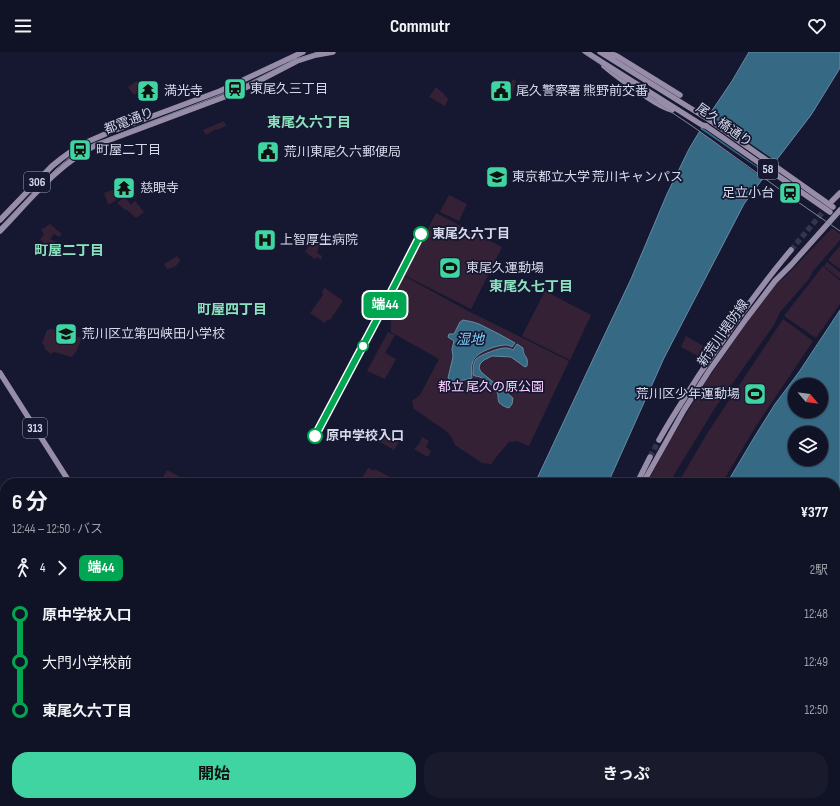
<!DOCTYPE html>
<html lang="ja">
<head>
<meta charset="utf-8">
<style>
  :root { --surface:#101225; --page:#191b2d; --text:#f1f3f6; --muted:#9c9ea7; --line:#303242; --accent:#3fd4a2 }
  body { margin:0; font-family:"Sofia Sans Condensed","Noto Sans JP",sans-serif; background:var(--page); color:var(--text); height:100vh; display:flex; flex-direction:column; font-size:15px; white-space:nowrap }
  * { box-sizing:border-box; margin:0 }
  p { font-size:13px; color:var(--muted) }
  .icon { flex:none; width:22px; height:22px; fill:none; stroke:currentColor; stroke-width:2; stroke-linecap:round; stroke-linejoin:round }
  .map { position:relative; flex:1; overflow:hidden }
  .side { position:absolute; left:0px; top:426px; width:840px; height:328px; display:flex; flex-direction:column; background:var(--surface); border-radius:16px 16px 0 0; box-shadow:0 1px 3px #0004,0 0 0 1px var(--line) }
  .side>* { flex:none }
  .badge { padding:0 8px; border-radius:6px; font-size:14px; line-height:26px }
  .needle { width:26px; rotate:119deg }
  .controls { position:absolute; left:788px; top:326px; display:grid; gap:8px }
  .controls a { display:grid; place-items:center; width:40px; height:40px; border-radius:50%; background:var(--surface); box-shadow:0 1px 3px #0004,0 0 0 1px var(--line); font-size:20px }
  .map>.badge { position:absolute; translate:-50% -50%; box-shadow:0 0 0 2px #fff }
  .legs { display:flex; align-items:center; gap:6px; height:44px; padding:0 12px; font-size:13px }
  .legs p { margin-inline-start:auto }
  .head { display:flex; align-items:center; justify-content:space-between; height:68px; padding:0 12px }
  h1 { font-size:22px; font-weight:700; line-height:30px }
  .cta { display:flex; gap:8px; margin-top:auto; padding:8px 12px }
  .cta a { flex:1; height:46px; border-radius:16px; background:var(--accent); color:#111; font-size:16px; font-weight:700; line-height:46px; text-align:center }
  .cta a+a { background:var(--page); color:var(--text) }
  ul { padding:0 12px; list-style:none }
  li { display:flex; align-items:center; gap:14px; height:48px; font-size:15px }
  li i { display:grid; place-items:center; width:6px; height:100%; margin:0 5px; background:currentColor }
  li i::after { content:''; width:10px; height:10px; margin:-5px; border:3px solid; border-radius:50%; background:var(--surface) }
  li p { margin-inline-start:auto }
  li:first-child i { background:linear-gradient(#0000 50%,currentColor 0) }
  li:last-child i { background:linear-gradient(currentColor 50%,#0000 0) }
  header { display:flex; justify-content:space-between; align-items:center; height:52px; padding:0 12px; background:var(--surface); font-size:18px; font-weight:700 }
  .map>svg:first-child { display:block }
</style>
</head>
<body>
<header><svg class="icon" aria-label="menu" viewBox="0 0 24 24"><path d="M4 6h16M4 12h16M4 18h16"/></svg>Commutr<svg class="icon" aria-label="heart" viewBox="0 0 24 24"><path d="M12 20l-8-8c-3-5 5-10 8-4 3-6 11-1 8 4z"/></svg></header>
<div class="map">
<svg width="840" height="754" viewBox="0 0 840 754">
  <rect width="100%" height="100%" fill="#161831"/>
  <path fill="#342135" d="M503,27L504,31L510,33L513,27L516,29L511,47L499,41L498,39Z
    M137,29L143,36L134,43L128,35Z
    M520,29L529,32L526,44L516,42Z
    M436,35L443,41L448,47L445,54L429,45Z
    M224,69L226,74L217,78L216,77L206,83L203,78Z
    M118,136L123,143L112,151L108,152L104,141Z
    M449,143L467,152L459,169L440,160Z
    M125,145L131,153L135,149L144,160L136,166L127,158L124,157L117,151Z
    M436,161L502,195L471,257L404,223Z
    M50,172L62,182L59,185L54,182L50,187L56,190L52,196L40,188L44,182L41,178Z
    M832,176L840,182V188L813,219L809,227L780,260L774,273L715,356L669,431H647L671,387L707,328L754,260L775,233L787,223Z
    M320,191L317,201L322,204L321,208L317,205L315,207L305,200L308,195L309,192Z
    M840,194V217L828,208Z
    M177,204L180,208C178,214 173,216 167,217L164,212Z
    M827,210L840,220V227L824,214Z
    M823,214L840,229V252L816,286L784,264Z
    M404,224L470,260L569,309L529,394L517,389L509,390L497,404L491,412L482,411L455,393L451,384L446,379L414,357L412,349L420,343L439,307L391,280L390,257L388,254Z
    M325,236L343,249L330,268L328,267L325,271L310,261L323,243L322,239Z
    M545,239L591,263L570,308L522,284Z
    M783,267L813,289L756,374L722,431H678L708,380Z
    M51,277L82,286L77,298L72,305L54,300L51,302L44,296L45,294L42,291L47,278Z
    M388,280L395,283L385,301L396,307L385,327L367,319Z
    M686,284L703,294L701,298L709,302L705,308L681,295Z
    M384,379L400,388L394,398L378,389Z
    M422,385L429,389L426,395L431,399L428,405L414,397L419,392Z
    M368,416L374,419L375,417L401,431H365L366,429L362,426Z
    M167,418L191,431H162L160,430Z
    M840,452V494L835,491V460Z
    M71,749H98L92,754H77Z
    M536,749H564L562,754H534Z"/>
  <path fill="#356984" stroke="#658ba3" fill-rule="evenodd" d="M749,0H840V16L811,63L778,106L744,152L664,306L608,431H535L595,303L631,227L667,142L689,97L711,60L732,29Z
    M840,258V440L835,448V431H727L755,384L775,352L799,320ZM795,333H821V359H795ZM795,381H821V407H795Z
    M463,268L473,270L479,272L499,282L515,291L512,295C510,294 508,293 506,293C497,293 476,300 473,309C471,314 471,320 472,326L452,331L448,326L453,305L452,297L454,289L448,285L449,282H454L460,270Z
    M517,292L523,296C523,306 529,303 527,314L525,315L511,305L492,304L484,308L480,312L479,316L481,320L498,334H502L505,336L507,341L513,346L512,352L509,356C492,351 502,345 495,337C493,334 485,327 482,326C479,324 476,325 473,323C473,318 473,311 476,307C480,303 501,295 506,296C509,296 511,297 513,298Z
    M0,690L5,703V749H15L16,754H0Z
    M334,749H438L433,754H328Z
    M582,749H714L712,754H579Z"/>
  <path fill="#161831" d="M707,62L777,110L768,122L700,74Z
    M699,76L768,123L764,127L698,78Z"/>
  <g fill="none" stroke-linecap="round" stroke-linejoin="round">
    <path stroke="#33354d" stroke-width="5.5" stroke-dasharray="5.5 3" stroke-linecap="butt" d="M791,198L832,149
      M650,405L659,388"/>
    <path stroke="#978da8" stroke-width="5.5" d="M586,0L702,73L706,74
      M600,0L711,69
      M607,0L617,4L680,43
      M604,14C617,25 630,34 644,43C653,49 661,55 672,58
      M832,149L840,141
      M0,168L52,114L62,106L80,93L110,80L220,39L303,0
      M0,179C30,148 57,113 96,93L227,44L247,35L297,9L316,3L333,0
      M0,321L70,431
      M659,388C671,366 686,344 699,323C728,280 758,237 791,198
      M637,431L650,405
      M643,431L684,358L709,319L746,267L775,229L791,213L840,158
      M835,676L840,665
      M257,749L259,754
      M501,754L502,749
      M507,754L509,749
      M804,754L806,749"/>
    <path stroke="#b0a4c5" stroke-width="7" d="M835,652L840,641
      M835,667L840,656
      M794,754L796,749
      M800,754L802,749"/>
    <path stroke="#818498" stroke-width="1" d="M582,0L695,76L782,139L840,179
      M0,175L56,117L70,105L82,98L111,85L238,36L296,7L318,0"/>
    <path stroke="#978da8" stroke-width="5.5" d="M711,69L833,155
      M706,74L830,160"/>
  </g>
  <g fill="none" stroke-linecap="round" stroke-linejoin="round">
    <g stroke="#fff" stroke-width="9">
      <path id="line-1" d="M315,384L384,254L421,182"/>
    </g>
    <use href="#line-1" stroke="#00a651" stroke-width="6"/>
  </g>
  <defs>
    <g id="station-square" transform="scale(1.15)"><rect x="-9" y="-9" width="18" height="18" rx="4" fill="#3fd4a2" stroke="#161831"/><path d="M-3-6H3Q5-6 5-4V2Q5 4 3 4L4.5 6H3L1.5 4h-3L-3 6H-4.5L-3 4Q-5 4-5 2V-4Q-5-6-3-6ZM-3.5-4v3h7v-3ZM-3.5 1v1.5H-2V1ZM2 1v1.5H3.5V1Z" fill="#111"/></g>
    <g id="temple-square" transform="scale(1.15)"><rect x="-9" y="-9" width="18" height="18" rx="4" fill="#3fd4a2" stroke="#161831"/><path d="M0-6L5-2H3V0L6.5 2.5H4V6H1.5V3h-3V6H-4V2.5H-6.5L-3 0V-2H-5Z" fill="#111"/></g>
    <g id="civic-square" transform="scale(1.15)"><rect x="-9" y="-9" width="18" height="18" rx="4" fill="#3fd4a2" stroke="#161831"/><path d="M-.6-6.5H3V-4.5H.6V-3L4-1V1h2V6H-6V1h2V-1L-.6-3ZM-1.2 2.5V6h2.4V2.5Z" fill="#111"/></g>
    <g id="university-square" transform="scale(1.15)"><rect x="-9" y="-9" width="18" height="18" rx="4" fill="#3fd4a2" stroke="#161831"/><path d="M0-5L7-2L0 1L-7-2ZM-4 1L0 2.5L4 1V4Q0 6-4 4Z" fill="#111"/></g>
    <g id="hospital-square" transform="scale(1.15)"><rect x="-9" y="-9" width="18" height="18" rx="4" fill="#3fd4a2" stroke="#161831"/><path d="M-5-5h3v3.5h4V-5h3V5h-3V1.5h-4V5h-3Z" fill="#111"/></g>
    <g id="stadium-square" transform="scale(1.15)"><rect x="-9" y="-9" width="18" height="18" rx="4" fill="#3fd4a2" stroke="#161831"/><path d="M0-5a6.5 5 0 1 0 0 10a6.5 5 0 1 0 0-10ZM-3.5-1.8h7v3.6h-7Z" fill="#111"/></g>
    <g id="school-square" transform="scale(1.15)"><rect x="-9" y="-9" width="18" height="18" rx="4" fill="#3fd4a2" stroke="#161831"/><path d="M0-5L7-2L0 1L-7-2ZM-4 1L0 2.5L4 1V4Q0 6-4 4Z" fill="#111"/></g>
  </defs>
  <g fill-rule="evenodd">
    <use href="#station-square" x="235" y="37"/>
    <use href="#temple-square" x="148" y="39"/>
    <use href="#civic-square" x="501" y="39"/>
    <use href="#station-square" x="80" y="98"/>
    <use href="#civic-square" x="268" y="100"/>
    <use href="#university-square" x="497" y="125"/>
    <use href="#temple-square" x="124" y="136"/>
    <use href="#station-square" x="790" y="141"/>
    <use href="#hospital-square" x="265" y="188"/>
    <use href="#stadium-square" x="450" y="216"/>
    <use href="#school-square" x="66" y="282"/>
    <use href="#stadium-square" x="755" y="342"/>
  </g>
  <g fill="#fff" stroke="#00a651" stroke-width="2">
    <circle cx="421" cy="182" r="7"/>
    <circle cx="363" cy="294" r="5"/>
    <circle cx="315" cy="384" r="7"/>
  </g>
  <g text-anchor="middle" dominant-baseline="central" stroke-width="3.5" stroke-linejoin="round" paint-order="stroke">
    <g fill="#161831" stroke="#9c9fb2" stroke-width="1">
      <rect x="758" y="107" width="20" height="20" rx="3"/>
      <rect x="24" y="120" width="26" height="20" rx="3"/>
      <rect x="23" y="366" width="24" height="20" rx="3"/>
    </g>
    <g font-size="12" font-weight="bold" fill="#d6d9ea">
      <text x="768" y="117">58</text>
      <text x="37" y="130">306</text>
      <text x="35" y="376">313</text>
    </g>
    <g font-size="13" fill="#d6d9ea" stroke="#161831" text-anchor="start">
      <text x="250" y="37">東尾久三丁目</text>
      <text x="164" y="39">満光寺</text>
      <text x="516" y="39">尾久警察署 熊野前交番</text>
      <text x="96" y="98">町屋二丁目</text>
      <text x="284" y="100">荒川東尾久六郵便局</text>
      <text x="512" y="125">東京都立大学 荒川キャンパス</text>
      <text x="140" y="136">慈眼寺</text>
      <text x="774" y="141" text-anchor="end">足立小台</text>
      <text x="280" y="188">上智厚生病院</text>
      <text x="466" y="216">東尾久運動場</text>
      <text x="82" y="282">荒川区立第四峡田小学校</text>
      <text x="740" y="342" text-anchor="end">荒川区少年運動場</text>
    </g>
    <g font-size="13" fill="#d6d9ea" stroke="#161831">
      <text transform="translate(129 69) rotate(-21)">都電通り</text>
      <text transform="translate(724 73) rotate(35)">尾久橋通り</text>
      <text transform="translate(723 281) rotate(-55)">新荒川堤防線</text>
    </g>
    <g font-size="13" font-weight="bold" fill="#d6d9ea" stroke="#161831" text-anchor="start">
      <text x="432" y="182">東尾久六丁目</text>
      <text x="326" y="384">原中学校入口</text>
    </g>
    <g font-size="13" fill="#fccfff" stroke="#161831">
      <text x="491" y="335">都立 尾久の原公園</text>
    </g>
    <g font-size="14" font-weight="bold" fill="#8ae2be" stroke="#161831">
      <text x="309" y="70">東尾久六丁目</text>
      <text x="69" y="198">町屋二丁目</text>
      <text x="531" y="234">東尾久七丁目</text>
      <text x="232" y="257">町屋四丁目</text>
    </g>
    <g font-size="14" font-style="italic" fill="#7ecefa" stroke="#161831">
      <text x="470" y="287">湿地</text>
    </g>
  </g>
</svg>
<div class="controls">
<a><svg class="needle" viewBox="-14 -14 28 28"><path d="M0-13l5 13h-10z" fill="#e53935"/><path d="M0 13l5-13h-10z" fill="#9c9ea7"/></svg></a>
<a><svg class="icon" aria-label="layers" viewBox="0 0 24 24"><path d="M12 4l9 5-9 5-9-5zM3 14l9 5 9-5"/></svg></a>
</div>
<b class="badge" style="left:385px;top:253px;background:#00a651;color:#fff">端44</b>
<section class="side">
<div class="head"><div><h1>6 分</h1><p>12:44 – 12:50 · バス</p></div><b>¥377</b></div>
<div class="legs"><svg class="icon" aria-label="walk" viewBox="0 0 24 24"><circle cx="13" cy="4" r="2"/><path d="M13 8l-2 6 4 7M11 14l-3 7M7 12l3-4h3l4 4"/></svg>4<svg class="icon" aria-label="forward" viewBox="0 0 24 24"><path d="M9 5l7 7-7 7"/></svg><b class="badge" style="background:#00a651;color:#fff">端44</b><p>2駅</p></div>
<ul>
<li><i style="color:#00a651"></i><b>原中学校入口</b><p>12:48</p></li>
<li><i style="color:#00a651"></i><span>大門小学校前</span><p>12:49</p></li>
<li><i style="color:#00a651"></i><b>東尾久六丁目</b><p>12:50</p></li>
</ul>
<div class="cta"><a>開始</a><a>きっぷ</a></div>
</section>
</div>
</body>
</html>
